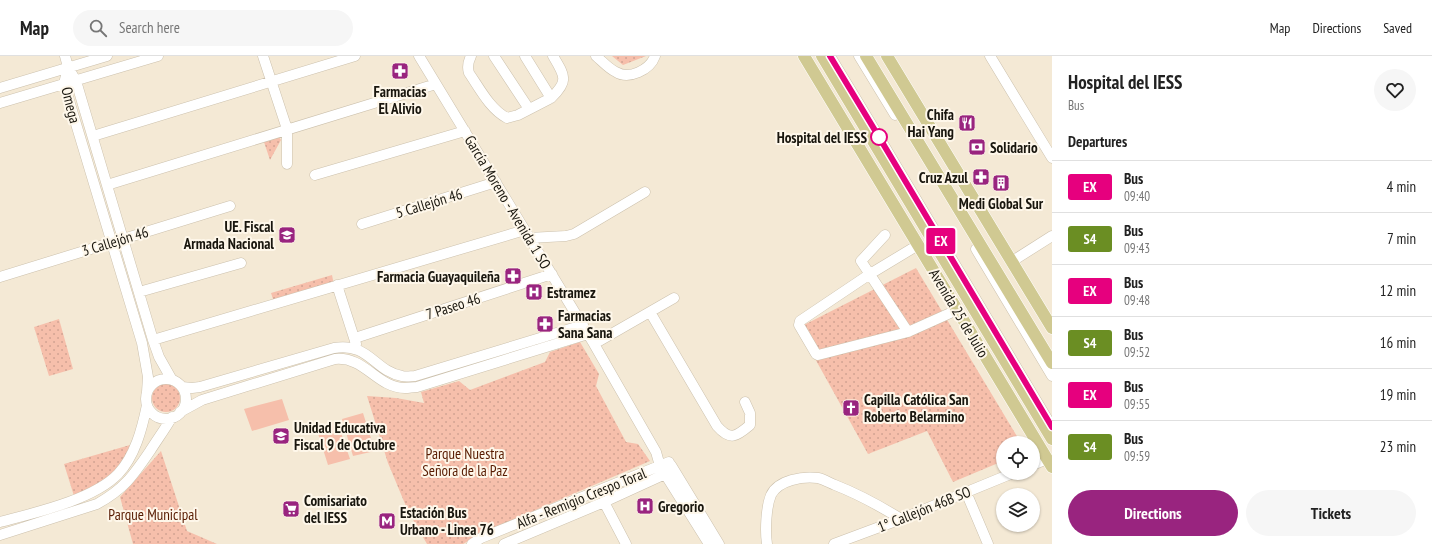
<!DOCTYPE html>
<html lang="en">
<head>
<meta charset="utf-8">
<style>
  :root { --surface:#fff; --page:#f6f6f6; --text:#222; --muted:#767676; --line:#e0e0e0; --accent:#99247f }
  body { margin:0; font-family:"PT Sans Narrow",sans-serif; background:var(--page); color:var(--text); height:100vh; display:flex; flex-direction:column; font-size:15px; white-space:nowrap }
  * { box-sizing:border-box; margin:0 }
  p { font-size:13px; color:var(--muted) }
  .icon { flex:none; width:22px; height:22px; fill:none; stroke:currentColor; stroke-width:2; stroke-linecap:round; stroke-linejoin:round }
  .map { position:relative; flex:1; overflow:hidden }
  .panel { display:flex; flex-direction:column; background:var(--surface); width:380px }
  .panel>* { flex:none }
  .badge { padding:0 8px; border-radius:3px; font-size:14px; line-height:26px }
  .controls { position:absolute; left:996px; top:380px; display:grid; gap:8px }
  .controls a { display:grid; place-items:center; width:44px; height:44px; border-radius:50%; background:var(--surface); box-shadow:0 1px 3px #0004; font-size:20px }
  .map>.badge { position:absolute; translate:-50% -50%; box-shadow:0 0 0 2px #fff }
  h2 { padding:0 16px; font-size:15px; line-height:36px }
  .round { display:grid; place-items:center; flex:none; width:42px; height:42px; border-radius:21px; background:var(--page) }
  .summary { display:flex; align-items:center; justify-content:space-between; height:68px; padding:0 16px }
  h1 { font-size:19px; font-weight:700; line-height:30px }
  .cta { display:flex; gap:8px; margin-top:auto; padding:8px 16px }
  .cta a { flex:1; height:46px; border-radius:24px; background:var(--accent); color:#fff; font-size:16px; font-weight:700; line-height:46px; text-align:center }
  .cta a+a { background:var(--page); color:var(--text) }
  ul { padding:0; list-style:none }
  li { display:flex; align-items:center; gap:12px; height:52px; padding:0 16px; border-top:1px solid var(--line) }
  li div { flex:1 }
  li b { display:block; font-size:15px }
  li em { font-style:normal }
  li .badge { min-width:44px; font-weight:700; text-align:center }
  header { display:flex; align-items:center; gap:24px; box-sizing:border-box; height:56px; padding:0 20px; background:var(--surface); border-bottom:1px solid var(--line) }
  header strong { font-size:19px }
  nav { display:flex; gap:22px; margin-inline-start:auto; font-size:14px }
  .search { width:280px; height:36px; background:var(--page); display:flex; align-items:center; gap:10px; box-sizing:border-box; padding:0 14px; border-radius:22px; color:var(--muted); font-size:15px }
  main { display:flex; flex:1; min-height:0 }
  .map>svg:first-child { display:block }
</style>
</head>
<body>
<header>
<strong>Map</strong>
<div class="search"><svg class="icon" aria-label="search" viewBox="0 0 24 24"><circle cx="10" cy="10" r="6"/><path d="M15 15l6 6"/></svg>Search here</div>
<nav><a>Map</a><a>Directions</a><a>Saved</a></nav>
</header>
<main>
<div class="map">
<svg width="1052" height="488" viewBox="0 0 1052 488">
  <defs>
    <pattern id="park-dots" width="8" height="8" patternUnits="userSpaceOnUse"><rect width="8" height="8" fill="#f6bfab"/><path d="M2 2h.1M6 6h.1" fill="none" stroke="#d2a392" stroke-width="1.8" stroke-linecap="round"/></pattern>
  </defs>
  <rect width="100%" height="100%" fill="#f4e9d5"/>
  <path fill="#f6bfab" d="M282,343L289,364L252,375L244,353Z
    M363,357L375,395L353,400L342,363Z
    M337,365L350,403L328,409L316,371Z"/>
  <path fill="url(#park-dots)" d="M612,0H646L623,9Z
    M279,81L281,84L270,104L264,86Z
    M916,212L1021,387H1003V405L953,426L927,375L868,398L798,272Z
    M332,219L334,229L274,246L271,237Z
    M59,263L73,313L49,320L34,271Z
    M580,286L599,318L596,330L626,386L638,388L650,405L482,477L463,488H427L408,455L388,407L367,340L396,342L424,347L421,336L459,325L470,334L545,306L550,296Z
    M152 342a14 14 0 1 1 28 0a14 14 0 1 1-28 0Z
    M130,389C131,398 113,420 105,425C96,431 84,435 74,440L64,408Z
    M161,395L187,475L217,488H133L120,441Z"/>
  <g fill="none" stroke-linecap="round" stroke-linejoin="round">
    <g stroke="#ccc1ad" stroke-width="11">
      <path id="minor" d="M65,0L68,11L76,25L153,284L159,301L172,324
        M263,0L287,73V108
        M419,0L594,288L656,396L660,410L709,488
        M471,0C468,6 467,11 469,17C480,33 490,53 507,62L518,59L551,42L525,0
        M494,0L529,53
        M596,0C602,5 609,13 616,16C629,24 650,14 655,0
        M830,0L879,81L1052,371
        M859,0L895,59
        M990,0L1052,102
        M68,11L64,28L142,287L148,321L147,336
        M0,32L107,0
        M551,42C569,25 565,20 553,0
        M0,47L158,0
        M93,80L355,0
        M315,119L465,75
        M107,129L436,28
        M362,168L496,126
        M885,179L861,205L908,276L818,299L816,298L799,269L800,265L870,218L918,189
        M529,182L566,180L574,178L645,136
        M976,193L1052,320
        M1011,206L1052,180
        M0,221L230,150
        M337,229L356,288
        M139,236L241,207
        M650,256L717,370C730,385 736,381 750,369V357L745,346
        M908,276L957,254
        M355,282L552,218
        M153,284L525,174
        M594,288L674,242
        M146 343a20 20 0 1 1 40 0a20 20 0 1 1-40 0Z
        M182,331L192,332L200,331L334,292C369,286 374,315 402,320C406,321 411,320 415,320L583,269
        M180,356L202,344L335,303C365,300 377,332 405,332C409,332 413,331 417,331L588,278
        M671,409L719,488
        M1033,409L1047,403
        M966,436L988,488
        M604,446L626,488
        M0,466C34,457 93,444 118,418C135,400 142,373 147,349
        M0,479L97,448C124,433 133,420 150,395C157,384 165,373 172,361
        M472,488L481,482L669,406
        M504,488L604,446L674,414
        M767,488C765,475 766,451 771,439C778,424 803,420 818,422C823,423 830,427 835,429C858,438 880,450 901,463
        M834,488L901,463L1013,417"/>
    </g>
    <g stroke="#fff" stroke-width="13">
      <path id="major" d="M804,0L1052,411
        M822,0L1052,383
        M866,0L1052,307
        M887,0L1052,272"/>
    </g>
    <use href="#minor" stroke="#fff" stroke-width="10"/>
    <use href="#major" stroke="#d0c992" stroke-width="12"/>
  </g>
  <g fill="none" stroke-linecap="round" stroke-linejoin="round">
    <g stroke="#fff" stroke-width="9">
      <path id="line" d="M830,0L879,81L1052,371"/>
    </g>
    <use href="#line" stroke="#e6007e" stroke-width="6"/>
  </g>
  <defs>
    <g id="pharmacy-square" transform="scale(0.9)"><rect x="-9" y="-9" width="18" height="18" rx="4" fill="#99247f" stroke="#fef7ea"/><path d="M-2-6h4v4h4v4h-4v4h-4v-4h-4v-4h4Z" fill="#fff"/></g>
    <g id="restaurant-square" transform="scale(0.9)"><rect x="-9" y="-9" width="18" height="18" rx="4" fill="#99247f" stroke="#fef7ea"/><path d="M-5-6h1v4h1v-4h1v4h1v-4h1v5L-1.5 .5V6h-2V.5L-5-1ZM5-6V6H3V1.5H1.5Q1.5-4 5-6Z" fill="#fff"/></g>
    <g id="bank-square" transform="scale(0.9)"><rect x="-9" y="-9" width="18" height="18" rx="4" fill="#99247f" stroke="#fef7ea"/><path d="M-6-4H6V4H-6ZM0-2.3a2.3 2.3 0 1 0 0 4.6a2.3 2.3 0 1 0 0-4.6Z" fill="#fff"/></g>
    <g id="building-square" transform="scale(0.9)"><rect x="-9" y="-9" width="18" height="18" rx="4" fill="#99247f" stroke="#fef7ea"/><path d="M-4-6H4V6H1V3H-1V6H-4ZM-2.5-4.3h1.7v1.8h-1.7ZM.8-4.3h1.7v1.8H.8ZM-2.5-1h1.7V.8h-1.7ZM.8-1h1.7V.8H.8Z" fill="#fff"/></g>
    <g id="school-square" transform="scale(0.9)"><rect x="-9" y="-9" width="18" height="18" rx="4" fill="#99247f" stroke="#fef7ea"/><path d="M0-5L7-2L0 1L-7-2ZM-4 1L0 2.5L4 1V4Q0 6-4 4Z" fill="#fff"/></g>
    <g id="hospital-square" transform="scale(0.9)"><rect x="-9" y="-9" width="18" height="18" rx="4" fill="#99247f" stroke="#fef7ea"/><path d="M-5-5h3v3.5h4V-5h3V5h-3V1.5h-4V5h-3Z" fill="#fff"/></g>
    <g id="church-square" transform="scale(0.9)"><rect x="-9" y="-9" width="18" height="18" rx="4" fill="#99247f" stroke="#fef7ea"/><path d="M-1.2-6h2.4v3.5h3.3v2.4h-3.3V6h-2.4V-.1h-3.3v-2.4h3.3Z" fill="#fff"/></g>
    <g id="supermarket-square" transform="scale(0.9)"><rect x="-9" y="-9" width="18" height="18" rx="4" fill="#99247f" stroke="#fef7ea"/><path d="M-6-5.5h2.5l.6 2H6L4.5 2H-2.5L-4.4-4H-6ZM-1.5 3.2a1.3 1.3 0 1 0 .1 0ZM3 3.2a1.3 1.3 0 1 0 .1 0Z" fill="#fff"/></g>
    <g id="metro-square" transform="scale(0.9)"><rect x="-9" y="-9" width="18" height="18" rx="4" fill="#99247f" stroke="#fef7ea"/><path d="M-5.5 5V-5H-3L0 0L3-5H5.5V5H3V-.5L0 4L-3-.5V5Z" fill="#fff"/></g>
  </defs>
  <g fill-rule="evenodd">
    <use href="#pharmacy-square" x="400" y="15"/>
    <use href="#restaurant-square" x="967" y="67"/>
    <use href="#bank-square" x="977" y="91"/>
    <use href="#pharmacy-square" x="981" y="121"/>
    <use href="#building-square" x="1001" y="127"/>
    <use href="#school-square" x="287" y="179"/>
    <use href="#pharmacy-square" x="513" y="220"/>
    <use href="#hospital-square" x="534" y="236"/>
    <use href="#pharmacy-square" x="545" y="268"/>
    <use href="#church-square" x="851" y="352"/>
    <use href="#school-square" x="281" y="380"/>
    <use href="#hospital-square" x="645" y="450"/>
    <use href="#supermarket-square" x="291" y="453"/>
    <use href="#metro-square" x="387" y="465"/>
  </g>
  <circle fill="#fff" stroke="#e6007e" stroke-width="2" cx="879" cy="81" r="8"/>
  <g text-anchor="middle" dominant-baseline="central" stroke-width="4" stroke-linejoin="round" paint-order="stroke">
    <g font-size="15" font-weight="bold" fill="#19160e" stroke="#fef7ea" text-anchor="start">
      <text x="400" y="35" text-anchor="middle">Farmacias<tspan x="400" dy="17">El Alivio</tspan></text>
      <text x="954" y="58" text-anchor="end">Chifa<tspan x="954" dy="17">Hai Yang</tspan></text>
      <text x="990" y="91">Solidario</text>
      <text x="968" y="121" text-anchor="end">Cruz Azul</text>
      <text x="1001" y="147" text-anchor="middle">Medi Global Sur</text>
      <text x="274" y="170" text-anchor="end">UE. Fiscal<tspan x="274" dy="17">Armada Nacional</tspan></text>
      <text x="500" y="220" text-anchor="end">Farmacia Guayaquileña</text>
      <text x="547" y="236">Estramez</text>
      <text x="558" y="259">Farmacias<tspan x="558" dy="17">Sana Sana</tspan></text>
      <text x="864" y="343">Capilla Católica San<tspan x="864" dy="17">Roberto Belarmino</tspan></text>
      <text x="294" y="371">Unidad Educativa<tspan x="294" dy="17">Fiscal 9 de Octubre</tspan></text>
      <text x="304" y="444">Comisariato<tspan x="304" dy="17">del IESS</tspan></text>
      <text x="658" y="450">Gregorio</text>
      <text x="400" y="456">Estación Bus<tspan x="400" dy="17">Urbano - Linea 76</tspan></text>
    </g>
    <g font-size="15" fill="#19160e" stroke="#fef7ea">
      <text transform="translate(71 49) rotate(76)">Omega</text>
      <text transform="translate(508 146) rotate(59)">García Moreno - Avenida 1 SO</text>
      <text transform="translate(429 147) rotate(-17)">5 Callejón 46</text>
      <text transform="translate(115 185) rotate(-17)">3 Callejón 46</text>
      <text transform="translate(453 250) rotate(-18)">7 Paseo 46</text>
      <text transform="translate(959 257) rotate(59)">Avenida 25 de Julio</text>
      <text transform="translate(581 442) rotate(-22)">Alfa - Remigio Crespo Toral</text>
      <text transform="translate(924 453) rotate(-22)">1° Callejón 46B SO</text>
    </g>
    <g font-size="15" font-weight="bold" fill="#19160e" stroke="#fef7ea" text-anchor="end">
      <text x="867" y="81">Hospital del IESS</text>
    </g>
    <g font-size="15" fill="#581b01" stroke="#fef7ea">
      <text x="465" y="397">Parque Nuestra<tspan x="465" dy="17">Señora de la Paz</tspan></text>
      <text x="153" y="458">Parque Municipal</text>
    </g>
  </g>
</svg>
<div class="controls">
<a><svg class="icon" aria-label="locate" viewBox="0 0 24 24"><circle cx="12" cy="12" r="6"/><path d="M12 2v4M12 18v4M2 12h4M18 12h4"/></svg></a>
<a><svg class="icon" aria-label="layers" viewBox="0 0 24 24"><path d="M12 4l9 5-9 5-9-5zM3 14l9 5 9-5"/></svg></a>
</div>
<b class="badge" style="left:941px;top:185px;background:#e6007e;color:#fff">EX</b>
</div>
<section class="panel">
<div class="summary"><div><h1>Hospital del IESS</h1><p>Bus</p></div><a class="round"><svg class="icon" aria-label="heart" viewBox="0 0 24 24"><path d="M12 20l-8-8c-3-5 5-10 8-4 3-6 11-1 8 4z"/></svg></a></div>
<h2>Departures</h2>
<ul>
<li><span class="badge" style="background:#e6007e;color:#fff">EX</span><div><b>Bus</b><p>09:40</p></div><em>4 min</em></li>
<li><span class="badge" style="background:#6b8e23;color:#fff">S4</span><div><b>Bus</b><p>09:43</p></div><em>7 min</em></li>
<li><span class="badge" style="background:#e6007e;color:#fff">EX</span><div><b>Bus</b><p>09:48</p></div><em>12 min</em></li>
<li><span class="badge" style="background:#6b8e23;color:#fff">S4</span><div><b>Bus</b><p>09:52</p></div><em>16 min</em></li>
<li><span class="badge" style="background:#e6007e;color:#fff">EX</span><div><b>Bus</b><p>09:55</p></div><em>19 min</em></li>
<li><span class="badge" style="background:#6b8e23;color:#fff">S4</span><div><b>Bus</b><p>09:59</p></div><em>23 min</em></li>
</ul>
<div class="cta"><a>Directions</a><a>Tickets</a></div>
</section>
</main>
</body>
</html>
